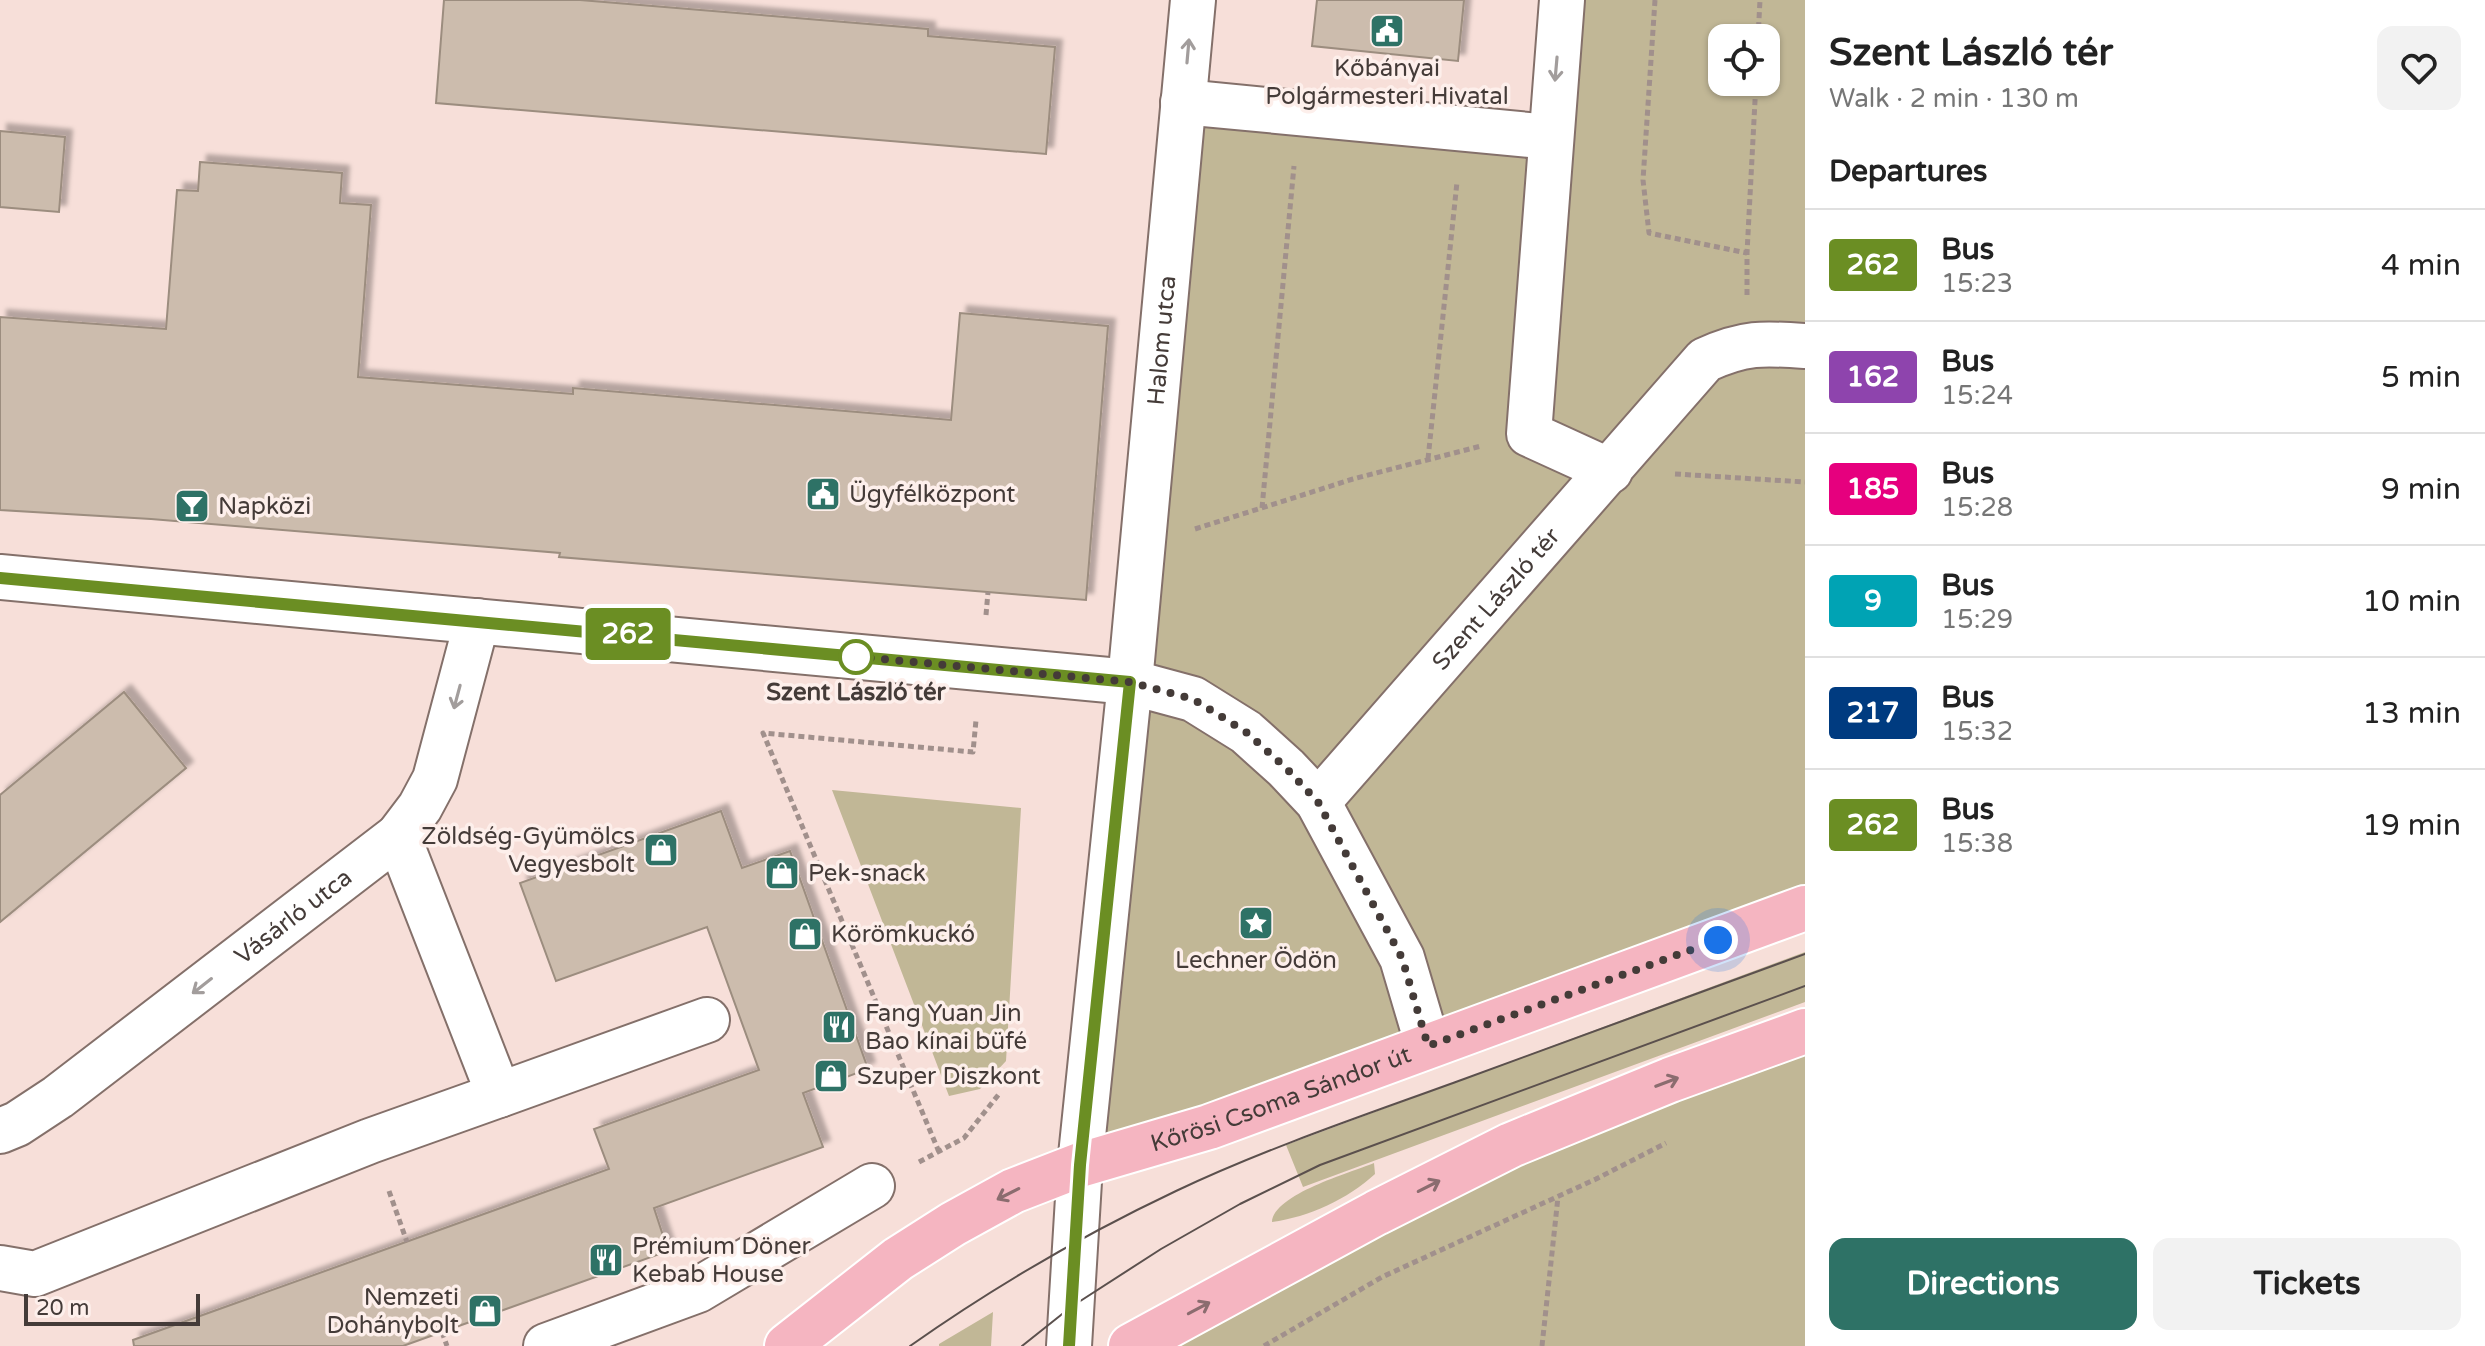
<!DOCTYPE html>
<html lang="en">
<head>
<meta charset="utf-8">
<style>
  :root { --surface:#fff; --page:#f2f2f2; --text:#222; --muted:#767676; --line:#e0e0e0; --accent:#2e7266 }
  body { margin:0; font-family:"Varela Round",sans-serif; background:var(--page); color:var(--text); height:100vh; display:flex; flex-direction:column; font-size:30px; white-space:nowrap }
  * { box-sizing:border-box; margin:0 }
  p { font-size:26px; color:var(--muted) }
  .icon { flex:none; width:44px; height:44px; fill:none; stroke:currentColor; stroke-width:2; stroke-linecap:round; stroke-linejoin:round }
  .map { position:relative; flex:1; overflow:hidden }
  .drawer { display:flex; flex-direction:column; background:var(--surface); width:680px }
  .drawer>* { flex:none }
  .badge { padding:0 16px; border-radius:6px; font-size:28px; line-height:52px }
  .controls { position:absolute; left:1708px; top:24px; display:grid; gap:16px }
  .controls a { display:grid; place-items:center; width:72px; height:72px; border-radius:16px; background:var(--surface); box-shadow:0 2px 6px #0004; font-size:40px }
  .scale { position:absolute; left:24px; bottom:20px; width:176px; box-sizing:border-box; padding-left:8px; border:4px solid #443b38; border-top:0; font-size:22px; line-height:28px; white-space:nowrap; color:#443b38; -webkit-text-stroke:6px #fdefeb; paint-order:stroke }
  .you { position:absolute; width:40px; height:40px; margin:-20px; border:6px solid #fff; border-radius:50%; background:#1a73e8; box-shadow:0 0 0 12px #1a73e833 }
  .map>.badge { position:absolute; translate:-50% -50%; box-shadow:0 0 0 4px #fff }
  h2 { padding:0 24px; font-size:30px; line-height:72px }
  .round { display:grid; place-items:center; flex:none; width:84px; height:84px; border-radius:16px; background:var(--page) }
  .overview { display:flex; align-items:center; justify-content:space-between; height:136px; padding:0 24px }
  h1 { font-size:38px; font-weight:700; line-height:60px }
  .button { display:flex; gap:16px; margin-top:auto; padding:16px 24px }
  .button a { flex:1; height:92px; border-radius:16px; background:var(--accent); color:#fff; font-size:32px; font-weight:700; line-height:92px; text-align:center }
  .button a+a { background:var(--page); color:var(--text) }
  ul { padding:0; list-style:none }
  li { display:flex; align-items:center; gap:24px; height:112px; padding:0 24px; border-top:2px solid var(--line) }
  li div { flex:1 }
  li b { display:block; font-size:30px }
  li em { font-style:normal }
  li .badge { min-width:88px; font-weight:700; text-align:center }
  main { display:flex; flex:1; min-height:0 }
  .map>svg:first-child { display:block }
</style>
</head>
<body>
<main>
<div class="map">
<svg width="1805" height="1346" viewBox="0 0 1805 1346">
  <defs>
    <filter id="shadow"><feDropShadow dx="7" dy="-7" stdDeviation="2" flood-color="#0004"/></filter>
  </defs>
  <rect width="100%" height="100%" fill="#f7dfd9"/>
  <path fill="#c1b796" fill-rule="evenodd" d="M1562,0H1805V908L1080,1165L1183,102L1550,137ZM1722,38H1766V82H1722Z
    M832,790L1021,808L1006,1061L980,1089L949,1096Z
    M1805,952V1002L1303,1187L1286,1145Z
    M1805,1031V1346H1131Z
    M1374,1163L1375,1174C1348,1199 1309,1217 1272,1222C1274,1194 1350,1173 1374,1163Z
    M993,1312L991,1346H939V1344Z"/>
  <path fill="#ccbcad" stroke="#9c8d7f" stroke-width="2" filter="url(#shadow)" d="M444,0H580L928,29V36L1055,47L1046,154L436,103Z
    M1317,0H1464L1458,61L1312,46Z
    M0,131L65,137L59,212L0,207Z
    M200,162L342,173L340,203L371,205L358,377L573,394V388L951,420L960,313L1108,326L1086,600L559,557L560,553L151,519L0,510V317L166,329L177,190L198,191Z
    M124,692L186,768L0,922V795Z
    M721,811L742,868L790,851L868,1069L803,1093L823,1147L654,1208L668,1251L403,1346H134L133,1340L609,1169L594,1129L759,1070L707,927L556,981L520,883Z"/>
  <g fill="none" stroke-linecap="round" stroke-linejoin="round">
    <g stroke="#84706a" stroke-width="48">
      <g id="minor">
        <path d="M1562,0L1529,434L1610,471"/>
        <path d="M1183,102L1550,137"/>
        <path d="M0,577L1130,682L1193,699L1246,732L1286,768L1318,802L1402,958L1428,1046"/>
        <path id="s1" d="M1318,802L1705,360C1744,342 1763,343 1805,346"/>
        <path d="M499,1095L707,1020"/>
        <path id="s2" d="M0,1131L17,1124L58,1097L398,836L420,807L435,779L477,621"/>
        <path d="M0,1268L35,1274L370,1141L499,1095L398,836"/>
        <path d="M546,1346L698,1290L872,1186"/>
        <path id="s3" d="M1069,1346L1080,1165L1130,682L1193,0"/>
      </g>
    </g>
    <g stroke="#fff" stroke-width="48">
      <g id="major">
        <path id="s4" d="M787,1346L898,1259L953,1224L1013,1191L1080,1165L1209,1127L1805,908"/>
        <path d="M1131,1346L1376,1213L1511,1145L1670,1080L1805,1031"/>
      </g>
    </g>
    <path stroke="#a1908c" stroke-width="5" stroke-dasharray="6 4" stroke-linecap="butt" d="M1655,0L1643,180L1649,233L1747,253
      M1758,38L1760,0
      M1747,295V253L1756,82
      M1428,459L1457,182
      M1675,474L1805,482
      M1262,508L1294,166
      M1195,529L1353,479L1481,446
      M986,615L988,592
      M939,1152L763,733L973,752L976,720
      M919,1162L964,1138L999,1094
      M389,1191L407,1242
      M442,1332L447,1346
      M1264,1346L1382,1277L1596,1179L1666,1143
      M1542,1346L1558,1197"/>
    <use href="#minor" stroke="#fff" stroke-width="44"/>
    <use href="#major" stroke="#f5b5c1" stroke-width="44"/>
    <path stroke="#5b504d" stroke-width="2" d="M910,1346C995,1286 1083,1235 1176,1191C1269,1147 1368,1114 1464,1079C1578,1037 1691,996 1805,954
      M1022,1346L1071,1307L1161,1249L1240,1204L1320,1165L1805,986"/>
  </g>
  <defs><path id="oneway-shaft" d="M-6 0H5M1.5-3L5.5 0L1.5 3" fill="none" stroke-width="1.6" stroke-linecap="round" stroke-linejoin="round" transform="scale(2)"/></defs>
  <g stroke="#a29d9c">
    <use href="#oneway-shaft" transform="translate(1188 51) rotate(-85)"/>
    <use href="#oneway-shaft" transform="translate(1556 69) rotate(95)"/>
    <use href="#oneway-shaft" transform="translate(457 697) rotate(105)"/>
    <use href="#oneway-shaft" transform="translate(202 986) rotate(142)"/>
  </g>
  <g stroke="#8b6c6f">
    <use href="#oneway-shaft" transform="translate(1667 1082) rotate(-21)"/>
    <use href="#oneway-shaft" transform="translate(1429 1186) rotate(-27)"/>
    <use href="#oneway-shaft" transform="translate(1008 1194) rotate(153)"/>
    <use href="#oneway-shaft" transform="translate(1199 1308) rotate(-28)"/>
  </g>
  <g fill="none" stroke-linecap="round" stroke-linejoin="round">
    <g stroke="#fff" stroke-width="18">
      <path id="line" d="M0,578L1130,682L1080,1165L1069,1346"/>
    </g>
    <use href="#line" stroke="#6b8e23" stroke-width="12"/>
    <path stroke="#443b38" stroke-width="8" stroke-dasharray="0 14.4" d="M856,657L849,656L1130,682L1193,699L1246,732L1286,768L1318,802L1402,958L1428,1046L1718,940"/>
  </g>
  <defs>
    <g id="civic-square" transform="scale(1.8)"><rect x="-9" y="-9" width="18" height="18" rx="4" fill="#2e7266" stroke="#fdefeb"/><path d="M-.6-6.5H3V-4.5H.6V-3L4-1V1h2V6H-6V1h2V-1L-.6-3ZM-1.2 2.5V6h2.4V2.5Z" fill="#fff"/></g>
    <g id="bar-square" transform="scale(1.8)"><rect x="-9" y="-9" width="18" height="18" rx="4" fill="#2e7266" stroke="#fdefeb"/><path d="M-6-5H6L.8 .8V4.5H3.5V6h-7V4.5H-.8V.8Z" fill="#fff"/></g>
    <g id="shop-square" transform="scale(1.8)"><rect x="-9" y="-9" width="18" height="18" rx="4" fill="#2e7266" stroke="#fdefeb"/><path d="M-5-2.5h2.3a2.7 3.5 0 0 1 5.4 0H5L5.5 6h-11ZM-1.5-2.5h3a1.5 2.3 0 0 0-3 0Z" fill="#fff"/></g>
    <g id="sight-square" transform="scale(1.8)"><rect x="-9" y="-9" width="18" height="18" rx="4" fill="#2e7266" stroke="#fdefeb"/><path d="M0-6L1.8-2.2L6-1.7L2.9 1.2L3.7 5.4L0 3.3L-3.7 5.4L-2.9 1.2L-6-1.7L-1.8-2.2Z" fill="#fff"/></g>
    <g id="restaurant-square" transform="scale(1.8)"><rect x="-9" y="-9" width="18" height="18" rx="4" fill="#2e7266" stroke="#fdefeb"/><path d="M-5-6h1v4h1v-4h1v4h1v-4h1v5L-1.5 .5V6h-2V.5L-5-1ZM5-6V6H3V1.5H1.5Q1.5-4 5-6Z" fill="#fff"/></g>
  </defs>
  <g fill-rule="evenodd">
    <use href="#civic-square" x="1387" y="31"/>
    <use href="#civic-square" x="823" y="494"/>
    <use href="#bar-square" x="192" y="506"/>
    <use href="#shop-square" x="661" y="850"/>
    <use href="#shop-square" x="782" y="873"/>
    <use href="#sight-square" x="1256" y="923"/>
    <use href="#shop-square" x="805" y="934"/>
    <use href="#restaurant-square" x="839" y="1027"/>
    <use href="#shop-square" x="831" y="1076"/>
    <use href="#restaurant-square" x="606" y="1260"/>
    <use href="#shop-square" x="485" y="1311"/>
  </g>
  <circle fill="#fff" stroke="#6b8e23" stroke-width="4" cx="856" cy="657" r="16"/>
  <g text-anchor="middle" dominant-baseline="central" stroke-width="7" stroke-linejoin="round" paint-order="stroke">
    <g font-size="24" fill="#443b38" stroke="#fdefeb" text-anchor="start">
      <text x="1387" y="68" text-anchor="middle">Kőbányai<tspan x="1387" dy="28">Polgármesteri Hivatal</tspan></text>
      <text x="849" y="494">Ügyfélközpont</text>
      <text x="218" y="506">Napközi</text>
      <text x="635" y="836" text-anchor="end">Zöldség-Gyümölcs<tspan x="635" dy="28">Vegyesbolt</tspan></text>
      <text x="808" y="873">Pek-snack</text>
      <text x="831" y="934">Körömkuckó</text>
      <text x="1256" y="960" text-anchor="middle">Lechner Ödön</text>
      <text x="865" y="1013">Fang Yuan Jin<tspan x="865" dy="28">Bao kínai büfé</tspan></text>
      <text x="857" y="1076">Szuper Diszkont</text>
      <text x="632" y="1246">Prémium Döner<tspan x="632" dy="28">Kebab House</tspan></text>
      <text x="459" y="1297" text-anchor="end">Nemzeti<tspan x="459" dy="28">Dohánybolt</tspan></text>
    </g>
    <g font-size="24" fill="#443b38" stroke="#fdefeb">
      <text stroke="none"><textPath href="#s3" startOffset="1010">Halom utca</textPath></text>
      <text stroke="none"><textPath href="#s1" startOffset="270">Szent László tér</textPath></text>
      <text stroke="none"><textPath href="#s2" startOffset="364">Vásárló utca</textPath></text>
      <text stroke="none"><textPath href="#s4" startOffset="558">Kőrösi Csoma Sándor út</textPath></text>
    </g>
    <g font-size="24" font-weight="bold" fill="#443b38" stroke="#fdefeb">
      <text x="856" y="692">Szent László tér</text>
    </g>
  </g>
</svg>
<div class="controls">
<a><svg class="icon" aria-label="locate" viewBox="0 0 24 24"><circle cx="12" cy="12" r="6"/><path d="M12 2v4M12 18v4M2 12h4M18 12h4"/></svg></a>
</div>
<div class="scale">20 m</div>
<div class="you" style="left:1718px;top:940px"></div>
<b class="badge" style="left:628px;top:634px;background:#6b8e23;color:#fff">262</b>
</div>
<section class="drawer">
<div class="overview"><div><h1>Szent László tér</h1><p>Walk · 2 min · 130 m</p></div><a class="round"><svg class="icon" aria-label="heart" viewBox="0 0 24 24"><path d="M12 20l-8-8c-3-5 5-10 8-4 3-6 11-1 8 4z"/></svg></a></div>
<h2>Departures</h2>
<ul>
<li><span class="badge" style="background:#6b8e23;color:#fff">262</span><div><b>Bus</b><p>15:23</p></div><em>4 min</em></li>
<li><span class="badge" style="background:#8e44ad;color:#fff">162</span><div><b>Bus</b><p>15:24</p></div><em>5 min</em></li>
<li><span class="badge" style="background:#e6007e;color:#fff">185</span><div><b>Bus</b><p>15:28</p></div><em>9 min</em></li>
<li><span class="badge" style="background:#00a3b4;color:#fff">9</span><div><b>Bus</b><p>15:29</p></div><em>10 min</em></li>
<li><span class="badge" style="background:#003b80;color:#fff">217</span><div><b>Bus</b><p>15:32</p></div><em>13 min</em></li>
<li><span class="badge" style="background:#6b8e23;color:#fff">262</span><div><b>Bus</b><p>15:38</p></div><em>19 min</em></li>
</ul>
<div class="button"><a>Directions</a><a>Tickets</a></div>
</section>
</main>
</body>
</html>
